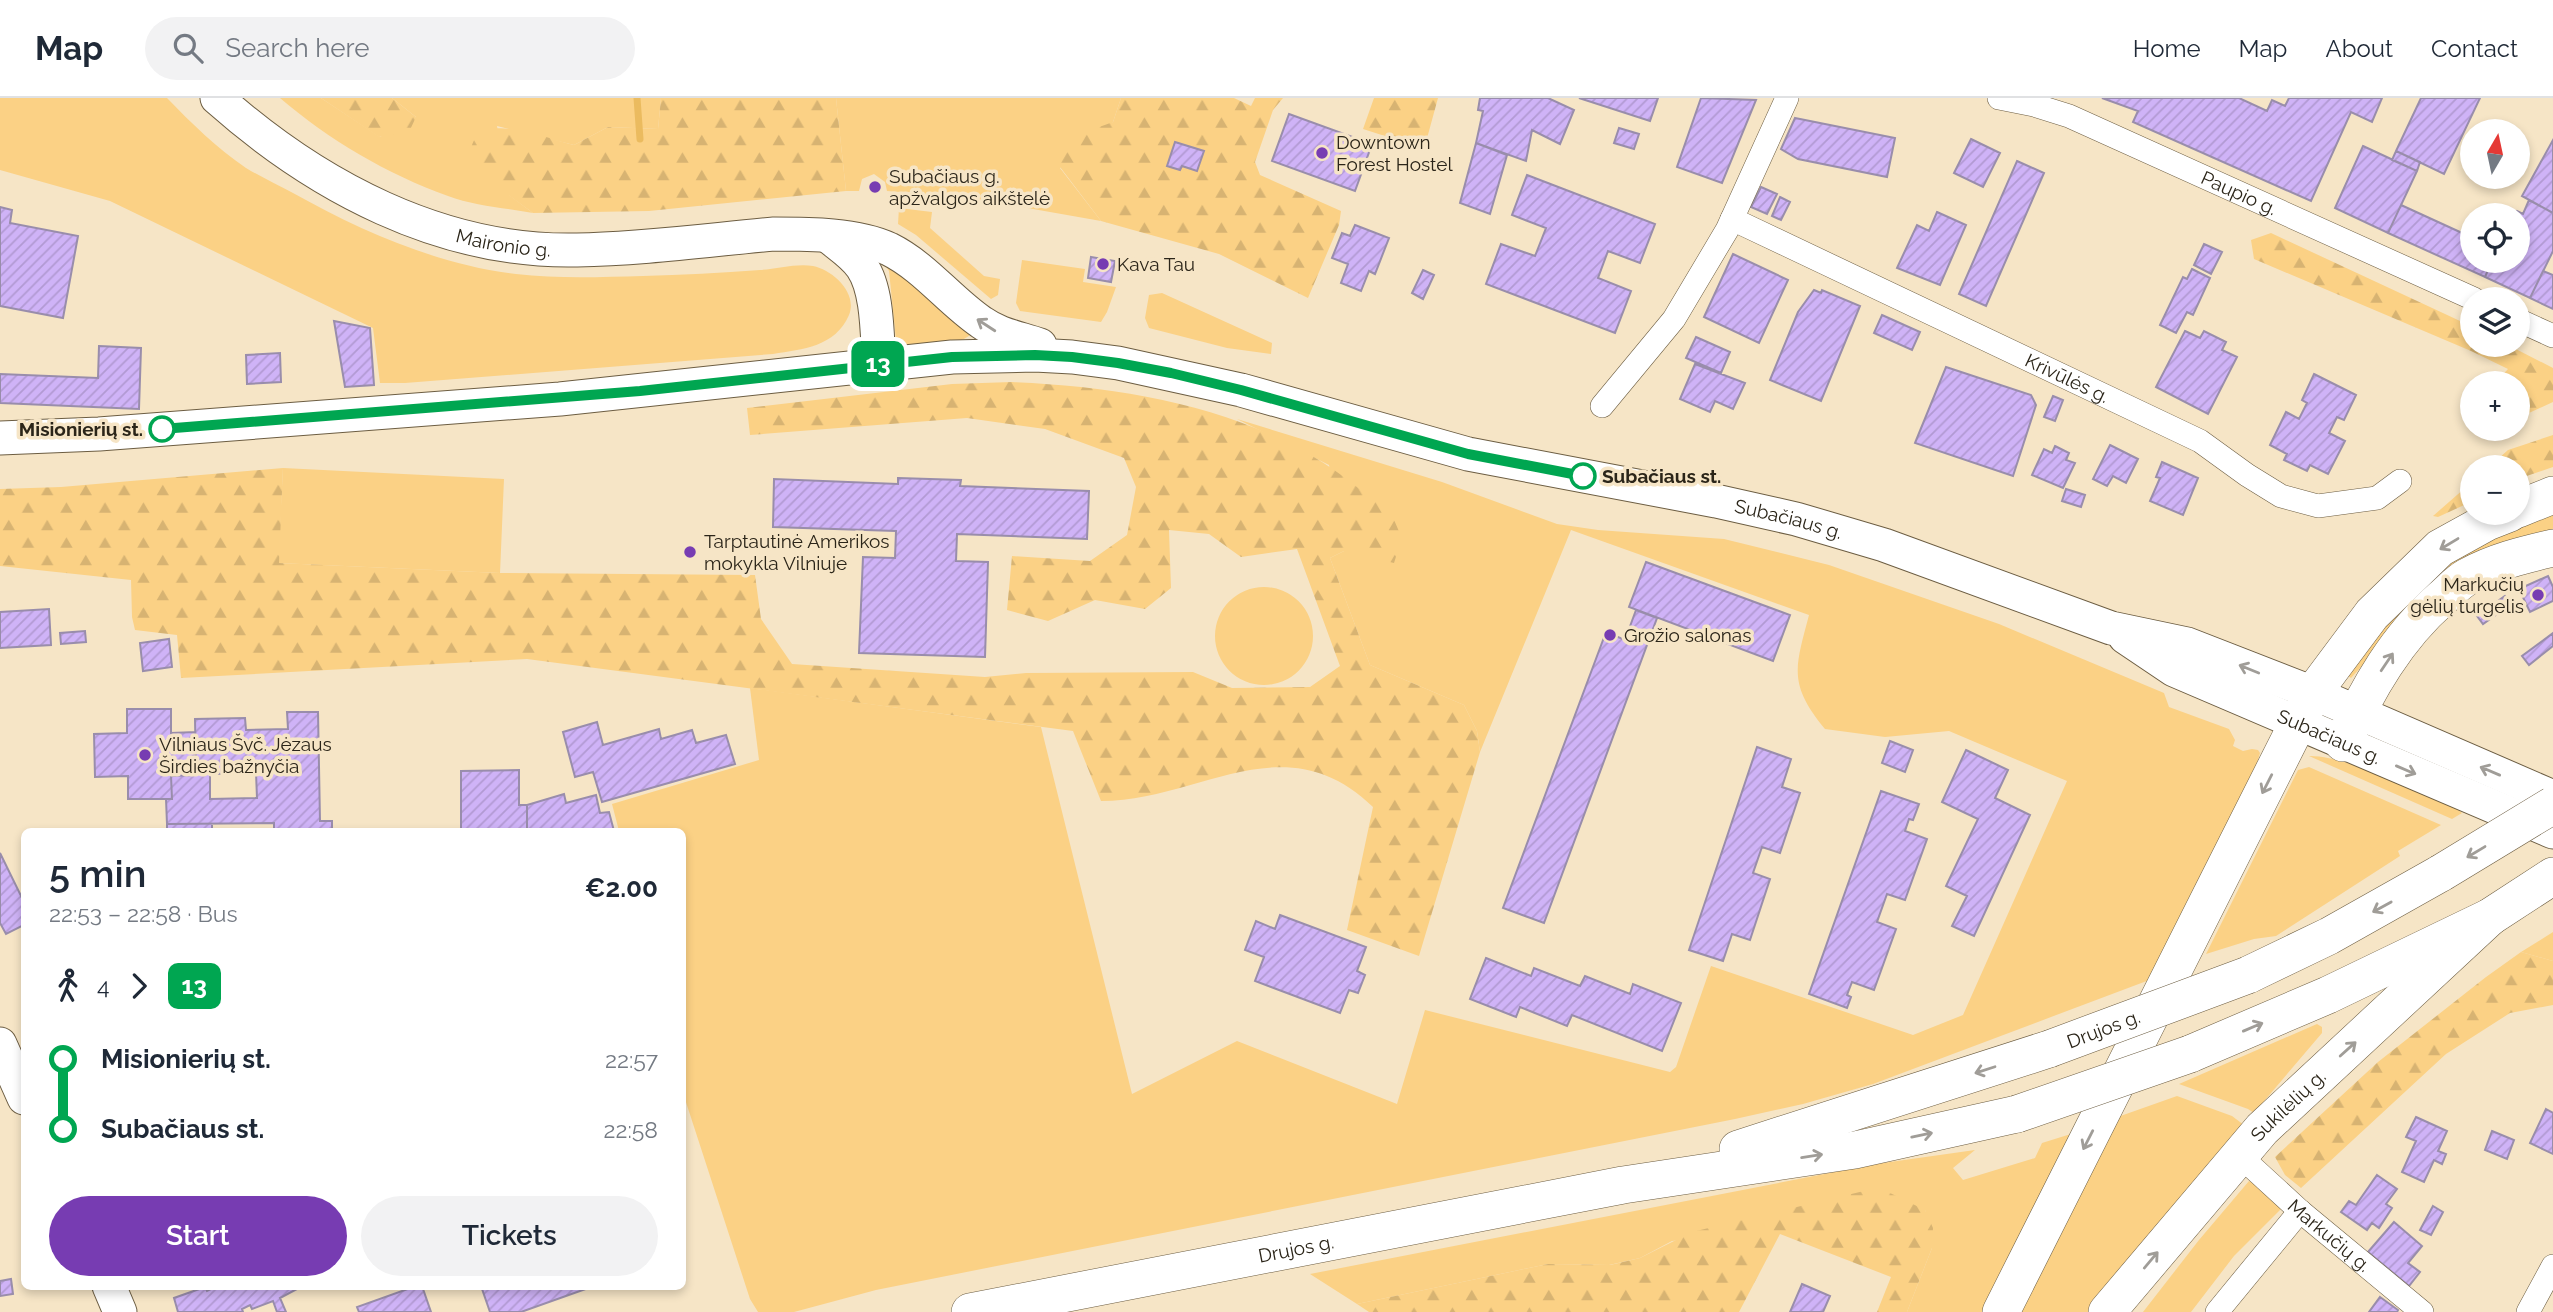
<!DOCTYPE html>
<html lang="en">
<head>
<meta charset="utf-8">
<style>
  :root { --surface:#fff; --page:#f2f2f3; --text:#1f2937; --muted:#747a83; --line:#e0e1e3; --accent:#773cb2 }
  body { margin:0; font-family:Raleway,sans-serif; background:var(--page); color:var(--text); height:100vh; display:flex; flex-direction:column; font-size:26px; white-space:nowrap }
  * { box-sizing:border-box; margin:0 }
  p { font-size:23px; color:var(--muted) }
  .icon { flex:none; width:38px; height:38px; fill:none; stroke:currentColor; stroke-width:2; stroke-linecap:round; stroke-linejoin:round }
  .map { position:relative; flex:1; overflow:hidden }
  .drawer { position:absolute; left:21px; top:730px; width:665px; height:462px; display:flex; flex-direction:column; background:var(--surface); border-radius:10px; box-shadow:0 4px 10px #0003 }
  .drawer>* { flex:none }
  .badge { padding:0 14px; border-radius:10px; font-size:24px; line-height:46px }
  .needle { width:46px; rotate:9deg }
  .buttons { position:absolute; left:2460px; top:21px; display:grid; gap:14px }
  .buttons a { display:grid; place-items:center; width:70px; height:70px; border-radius:50%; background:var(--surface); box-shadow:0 4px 10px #0003; font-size:35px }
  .map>.badge { position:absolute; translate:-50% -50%; box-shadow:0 0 0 4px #fff }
  .legs { display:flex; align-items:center; gap:10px; height:77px; padding:0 28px; font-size:23px }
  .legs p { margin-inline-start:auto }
  .head { display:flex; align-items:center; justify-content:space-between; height:119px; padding:0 28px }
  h1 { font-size:38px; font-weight:600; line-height:52px }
  .primary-button { display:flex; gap:14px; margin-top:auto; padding:14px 28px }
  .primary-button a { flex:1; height:80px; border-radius:42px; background:var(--accent); color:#fff; font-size:28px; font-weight:600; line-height:80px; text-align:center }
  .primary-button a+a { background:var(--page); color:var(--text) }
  ul { padding:0 28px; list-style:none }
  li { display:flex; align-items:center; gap:24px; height:70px; font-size:26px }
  li i { display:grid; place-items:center; width:10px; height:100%; margin:0 9px; background:currentColor }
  li i::after { content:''; width:18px; height:18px; margin:-9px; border:5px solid; border-radius:50%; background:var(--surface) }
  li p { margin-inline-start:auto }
  li:first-child i { background:linear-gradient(#0000 50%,currentColor 0) }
  li:last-child i { background:linear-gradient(currentColor 50%,#0000 0) }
  header { display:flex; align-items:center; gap:42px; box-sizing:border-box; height:98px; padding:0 35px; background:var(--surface); border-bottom:2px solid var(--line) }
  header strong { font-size:33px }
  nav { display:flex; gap:38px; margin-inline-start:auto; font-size:24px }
  .search { width:490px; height:63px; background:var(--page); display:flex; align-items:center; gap:18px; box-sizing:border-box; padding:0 24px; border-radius:38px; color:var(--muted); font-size:26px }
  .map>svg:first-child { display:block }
</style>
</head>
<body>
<header>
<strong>Map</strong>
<div class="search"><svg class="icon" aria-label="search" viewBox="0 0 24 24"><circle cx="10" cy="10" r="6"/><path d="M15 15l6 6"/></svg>Search here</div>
<nav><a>Home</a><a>Map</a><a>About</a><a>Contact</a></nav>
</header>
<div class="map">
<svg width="2553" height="1214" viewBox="0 0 2553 1214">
  <defs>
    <pattern id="forest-firs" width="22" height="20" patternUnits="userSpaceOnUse" patternTransform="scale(1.75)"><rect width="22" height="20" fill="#fbd185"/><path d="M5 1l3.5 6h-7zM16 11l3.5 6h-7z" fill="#d7b372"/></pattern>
    <pattern id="building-hatch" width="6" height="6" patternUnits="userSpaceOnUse" patternTransform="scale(1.75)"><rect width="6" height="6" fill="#cfb3f7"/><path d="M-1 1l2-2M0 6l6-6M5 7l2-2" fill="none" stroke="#b29ad3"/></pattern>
  </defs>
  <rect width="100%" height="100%" fill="#f6e5c6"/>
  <path fill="#fbd185" d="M0,0H167C191,25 217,50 246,70C261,79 278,87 293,95C361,133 438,167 516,176C558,181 601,179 643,178C682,177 721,175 760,172C776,171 797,165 813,168C833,172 858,195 849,217C835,249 803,251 773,256L405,285H380L373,230L110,103L0,72Z
    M280,0H321L380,39L416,19L392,0H661L658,31L608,29L574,47L497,28L509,97L533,115C506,110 474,108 448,98C387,76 329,42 280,0Z
    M836,0H1121L1113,24L1060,70L1101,123L964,99L887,93L885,84L874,76L862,81L859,93H846Z
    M899,110L932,114L930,130L984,178L1000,181L998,197L991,201L916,137L898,126Z
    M881,161L973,234C963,249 919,247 901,248L896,242L889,173Z
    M1022,162L1085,171L1083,184L1116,189L1107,214L1101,224L1020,213L1016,205Z
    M1162,195L1272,245L1271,256L1227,250L1149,230L1145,220L1149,197Z
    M1237,321L1442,384L1557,426L1598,432L1724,441L1829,467L1999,526L2164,595L2169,609L2229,631L2235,642L2233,648L2243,653L2252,651L2258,652L2260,655L2257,665L2152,881L1873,986L1803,1006L1735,1021L876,1192L794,1214H758L750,1201L683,995L682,733H619L612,706L759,662L750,590L1041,629L1132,996L1237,943L1397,1006L1425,912L1670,974L1676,969L1711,868L1913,937L1963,917L2067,683L1949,633L1885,639L1825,631C1788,586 1795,570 1809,517L1571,432L1480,654L1477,633L1464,607L1370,567L1330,460L1344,453L1329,367Z
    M283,370L504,381L500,475L278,465Z
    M2553,413V432L2515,442L2413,511L2351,580L2344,575L2426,482L2469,449Z
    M1215 538a49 49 0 1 1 98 0a49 49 0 1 1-98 0Z
    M2309,658C2345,657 2417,693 2453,707L2462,715L2452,721Z
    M2309,669L2441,727L2398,753L2400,758L2276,838L2254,841L2206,856L2298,672Z
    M2553,834V863L2521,854Z
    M2317,926L2322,929V935L2254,1015L2248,1011L2179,986Z
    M2177,998L2232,1018L2244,1027L2091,1214H2016L2112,1021Z
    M2074,1035L1986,1214H1907L1932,1150L1925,1112L1672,1143L1640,1160L1609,1167L1548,1166L1357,1206L1310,1176L1876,1066L1975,1052L1953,1070L1963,1082L2035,1060L2042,1045Z
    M2249,1083L2259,1088L2283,1109L2234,1158L2191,1214H2143L2199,1142Z"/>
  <path fill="url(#forest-firs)" d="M321,0H392L416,19L409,34L379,39Z
    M661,0H836L846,93L649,113L533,115L471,70C462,3 538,39 574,47L608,29L658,31Z
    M1121,0H1234L1251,8L1255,0H1283L1273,12L1255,64L1260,77L1341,113L1339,127L1308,200L1219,156L1101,123L1060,69L1055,45L1113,24Z
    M1374,0H1438L1426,44L1416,48L1363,31Z
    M2271,135L2473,229V247H2508L2553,270V304L2518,320V285H2495L2508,271L2471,253L2254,161L2251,142Z
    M1012,284C1130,289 1258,311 1353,386C1364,395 1382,404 1390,416C1395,422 1398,432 1402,440L1394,465L1344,453L1330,460L1370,567L1464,607L1477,633L1480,654L1419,858L1347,832L1373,709C1285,623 1199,703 1101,703L1073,633L527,561L181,580L177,537L135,532L132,519L131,482L0,468V391L61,389L283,370L279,465L500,475L755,477L761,521L792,566L985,579L1026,575L1193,574L1232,590L1310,589L1340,568L1297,451L1241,459L1209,436L1169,432L1171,490L1145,511L1095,502L1048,523L1007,512L1012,458L1090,463L1127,437L1136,389L1124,360L1045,331L967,320L750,337L747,310L952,286Z
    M2553,337V369L2518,381V369H2489L2508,352Z
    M2473,383V403L2438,419L2433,418Z
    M2521,854L2553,863V907L2510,915L2446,956L2301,1090L2285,1077L2275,1059L2378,964L2486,879Z
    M1864,1093L1890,1095L1925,1112L1933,1130L1932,1150L1907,1214H1877L1891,1179L1780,1136L1739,1214H1369L1357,1206L1548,1166L1610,1167L1640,1160L1692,1134Z"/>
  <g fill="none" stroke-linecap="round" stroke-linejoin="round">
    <path stroke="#ebbb5f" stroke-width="7" d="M637,0L640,41"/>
  </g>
  <path fill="url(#building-hatch)" stroke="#998dab" stroke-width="2" fill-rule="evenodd" d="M1480,0H1548L1574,12L1560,46L1532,32L1526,63L1476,45L1483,13L1478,12Z
    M1579,0H1658L1650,23Z
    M1701,0L1756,2L1722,85L1677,69Z
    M2102,0H2239L2267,13L2272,2L2285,8L2289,0H2382L2372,24L2351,14L2311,103L2133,24L2138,13Z
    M2421,0H2480L2444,76L2396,53Z
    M1289,16L1372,46L1355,93L1272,63Z
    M1795,20L1895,40L1887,79L1798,61L1781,51Z
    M1619,30L1639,36L1634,51L1614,45Z
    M1971,41L2000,55L1983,89L1954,75Z
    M2553,42V115L2522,98Z
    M1175,44L1204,53L1197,73L1182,68L1180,72L1167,68Z
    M1476,45L1507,57L1490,116L1460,105Z
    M2363,48L2417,73L2388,135L2335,110Z
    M2396,53L2420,64L2417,73L2392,62Z
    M2017,63L2044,75L1986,208L1959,196Z
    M1527,77L1655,126L1640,165L1608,153L1598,180L1631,193L1615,235L1486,186L1501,146L1535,158L1546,130L1512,117Z
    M1761,89L1777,96L1767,116L1751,109Z
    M1780,99L1790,104L1781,122L1772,118Z
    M2529,102L2553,115V153L2530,200L2485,179L2492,163H2518V117H2514L2517,113L2523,116Z
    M2401,107L2473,140V163H2492L2485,179L2388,135Z
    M0,109L12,112L10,125L78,138L63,220L0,208Z
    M1937,114L1966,127L1940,187L1897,170L1917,127L1929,133Z
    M1355,127L1389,140L1375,176L1369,173L1361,193L1341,185L1348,166L1332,160L1342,135L1350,138Z
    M2204,146L2222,154L2211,176L2194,167Z
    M1733,156L1788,182L1759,245L1704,219Z
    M1091,159L1115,163L1111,184L1088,180Z
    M2192,171L2210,180L2193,217L2187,214L2176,235L2160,227L2183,179L2187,181Z
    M1423,172L1434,177L1423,201L1412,195Z
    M2543,173L2553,177V211L2530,200Z
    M1814,192L1821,195L1822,192L1860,208L1821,303L1770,282L1798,214Z
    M1882,217L1920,234L1912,252L1874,235Z
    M334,223L370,230L374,287L345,289Z
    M2185,233L2200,240L2204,233L2226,244L2222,252L2237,259L2208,316L2156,289Z
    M1696,239L1730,254L1721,275L1686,260Z
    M99,248L141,250L139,311L0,305V276L98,280Z
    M280,255L281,284L247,286L246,257Z
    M1695,266L1745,285L1733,311L1715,303L1710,314L1680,301Z
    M1946,269L2031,297L2036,307L2013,378L1915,345Z
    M2314,276L2356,297L2344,322L2337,319L2329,335L2345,343L2328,376L2310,367L2307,373L2284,362L2287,356L2270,347L2286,314L2299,321L2307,305L2302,302Z
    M2053,298L2063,302L2055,323L2044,319Z
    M2110,347L2138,361L2126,385L2113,378L2107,388L2093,381Z
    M2055,348L2069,355L2066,362L2075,365L2063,390L2032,377L2044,351L2052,355Z
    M2162,364L2198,380L2183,417L2150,403L2160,380L2156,379Z
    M898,380L961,382L960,388L1089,393L1087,441L957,436L956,463L988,464L985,559L859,555L863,459L895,460L896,433L773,429L774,381L898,386Z
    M2066,391L2085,397L2081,409L2062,403Z
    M1646,464L1790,517L1773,563L1629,509Z
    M2548,478L2553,489V503L2530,514L2519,491Z
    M2505,498L2511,506L2483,526L2477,518Z
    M49,511L51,547L0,550V514Z
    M1636,512L1657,520L1544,825L1503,810L1606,534L1625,542Z
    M85,533L86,544L61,546L60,535Z
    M2553,535V548L2529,567L2522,558Z
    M169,541L172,569L143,573L140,545Z
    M127,611H171V635L195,634L196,677L171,678L172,701H128V678L95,679L94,636L127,635Z
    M287,614H318L320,723H332V733H274V725L167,726L166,701H172L171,678L196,677L195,621L245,620L246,632L288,631ZM256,675L257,700L210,701V676Z
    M597,624L603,647L659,631L661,641L692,632L696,645L726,637L735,666L602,704L593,674L575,679L563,634Z
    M1890,643L1913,652L1905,674L1882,665Z
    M1757,649L1791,661L1782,689L1800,695L1780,755L1762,749L1753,775L1770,781L1750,842L1732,836L1723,863L1689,852Z
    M1966,652L2008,672L1995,700L2030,717L1974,838L1952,828L1967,798L1946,788L1978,721L1942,704Z
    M519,672V707H527V733H461V673Z
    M1881,693L1919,706L1913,722L1909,721L1905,733L1927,741L1905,802L1887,796L1877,824L1896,831L1874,892L1852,884L1847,897L1851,899L1847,910L1809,896Z
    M564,696L566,705L596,697L600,715L609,714L614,733H527V707Z
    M167,726H212V733H167Z
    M0,755L24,804V827L6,836L0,825Z
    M1280,817L1366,849L1357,873L1365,877L1358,895L1349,892L1340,915L1255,883L1264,859L1245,852L1256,823L1275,831Z
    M1486,860L1531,878L1534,870L1580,888L1585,878L1630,896L1633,886L1681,905L1662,953L1572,917L1567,928L1520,909L1516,919L1470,901Z
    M2546,1011L2553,1015V1056L2530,1045Z
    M2416,1019L2447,1033L2438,1053L2446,1056L2442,1066L2434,1062L2424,1084L2402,1074L2416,1043L2406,1039Z
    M2492,1033L2514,1042L2507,1061L2485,1052Z
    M2377,1077L2397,1091L2386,1106L2392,1110L2379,1130L2372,1125L2367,1132L2341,1114L2349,1103L2356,1107Z
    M2433,1108L2443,1114L2431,1137L2420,1132Z
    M2394,1124L2422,1148L2408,1165L2420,1174L2409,1188L2368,1154Z
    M11,1181L13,1196L0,1198V1183Z
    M1802,1186L1830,1198L1823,1214H1790Z
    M217,1188H296L297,1191L280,1200L286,1214H277L273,1203L252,1211L250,1207L242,1211L243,1214H178L174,1200L205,1189L207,1193Z
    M416,1188H422L431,1214H359L357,1209Z
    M481,1188H594L521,1214H490Z
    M2380,1199L2398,1212L2397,1214H2369Z"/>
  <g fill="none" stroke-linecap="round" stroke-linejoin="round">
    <g stroke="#6c5d42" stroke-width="24">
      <g id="street">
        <path id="s1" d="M1999,0L2034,7L2069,18L2474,201"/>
        <path id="s2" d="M1732,121L2200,343L2247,377L2281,398L2318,408L2377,400L2400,383"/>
        <path d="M2518,222L2553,238"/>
        <path d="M1602,308L1674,221L1727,132L1787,0"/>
        <path id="s3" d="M2239,1057L2300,1113L2422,1214"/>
        <path d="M2217,1214L2300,1113"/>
        <path d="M2528,1214L2553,1168"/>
      </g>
    </g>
    <g stroke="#6c5d42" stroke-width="35">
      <g id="secondary">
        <path id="s4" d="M217,0C316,88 441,155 577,152C642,151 708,142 774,136C809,136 857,136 889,151C925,169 949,202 981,224C999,237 1020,240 1040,247"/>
        <path d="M829,139C840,148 854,157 862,169C878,192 877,238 879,266"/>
        <path id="s5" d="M0,340L99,336L560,301L952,259L1035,257L1072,259L1118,265L1241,292L1468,356L1716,403L1796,421L1884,447L2111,530L2187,546L2313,595L2553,699"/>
        <path id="s6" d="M2125,539L2174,572L2553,734"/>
        <path d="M0,946L24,1000"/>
        <path d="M109,1188L120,1214"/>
      </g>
    </g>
    <g stroke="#6c5d42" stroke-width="38">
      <g id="primary">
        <path d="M2518,411L2553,397"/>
        <path d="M2343,645C2367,591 2397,539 2442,500C2450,493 2458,484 2467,479C2494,464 2523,457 2553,450"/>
        <path d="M2248,877L2329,838L2441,775"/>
        <path d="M2190,956L2328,897L2490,819L2553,778"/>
        <path d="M1738,1051L2049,951"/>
        <path id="s7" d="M970,1214L1623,1087L1855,1052L2017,1016"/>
        <path d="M2001,1214L2313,595L2372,516L2440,450L2487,424L2510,415"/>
        <path id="s8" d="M2107,1214L2262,1031L2490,819"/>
      </g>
    </g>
    <use href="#street" stroke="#fff" stroke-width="23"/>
    <use href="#secondary" stroke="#fff" stroke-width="33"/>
    <use href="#primary" stroke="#fff" stroke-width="37"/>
    <g stroke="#6c5d42" stroke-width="38" stroke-linecap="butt">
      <g id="primary-bridge">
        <path d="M2441,775L2553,707"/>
        <path id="s9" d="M2049,951L2248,877"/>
        <path d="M2017,1016L2190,956"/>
      </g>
    </g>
    <use href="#primary-bridge" stroke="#fff" stroke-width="37"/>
  </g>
  <defs><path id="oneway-shaft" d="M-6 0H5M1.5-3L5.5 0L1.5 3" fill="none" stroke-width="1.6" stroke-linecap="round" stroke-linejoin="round" transform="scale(1.75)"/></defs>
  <g stroke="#a09d98">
    <use href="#oneway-shaft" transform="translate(986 227) rotate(-147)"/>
    <use href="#oneway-shaft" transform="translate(2449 446) rotate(149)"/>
    <use href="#oneway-shaft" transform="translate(2387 564) rotate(-56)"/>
    <use href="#oneway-shaft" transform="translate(2249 571) rotate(-158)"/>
    <use href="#oneway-shaft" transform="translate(2406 672) rotate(23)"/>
    <use href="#oneway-shaft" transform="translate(2490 673) rotate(-157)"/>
    <use href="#oneway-shaft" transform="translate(2267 686) rotate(117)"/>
    <use href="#oneway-shaft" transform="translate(2476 754) rotate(149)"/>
    <use href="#oneway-shaft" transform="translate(2382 809) rotate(151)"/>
    <use href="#oneway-shaft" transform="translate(2253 929) rotate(-23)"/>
    <use href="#oneway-shaft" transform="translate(2348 951) rotate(-42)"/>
    <use href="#oneway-shaft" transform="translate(1985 972) rotate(162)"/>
    <use href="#oneway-shaft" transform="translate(1922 1037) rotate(-12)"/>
    <use href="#oneway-shaft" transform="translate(2088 1042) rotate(117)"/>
    <use href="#oneway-shaft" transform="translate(1812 1058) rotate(-9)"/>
    <use href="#oneway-shaft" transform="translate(2151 1162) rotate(-50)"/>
  </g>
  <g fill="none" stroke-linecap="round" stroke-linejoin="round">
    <g stroke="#fff" stroke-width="16">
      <path id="line-1" d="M162,331L640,293L952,259L1035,257L1072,259L1118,265L1171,275L1241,292L1468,356L1583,378"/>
    </g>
    <use href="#line-1" stroke="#00a651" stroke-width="10"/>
  </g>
  <g fill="#773cb2" stroke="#f6e5c6" stroke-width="2.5">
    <circle cx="1322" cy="55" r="7"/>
    <circle cx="875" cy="89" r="7"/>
    <circle cx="1103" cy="166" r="7"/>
    <circle cx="690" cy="454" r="7"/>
    <circle cx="2538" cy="497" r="7"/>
    <circle cx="1610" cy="537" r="7"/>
    <circle cx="145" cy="657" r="7"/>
  </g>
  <g fill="#fff" stroke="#00a651" stroke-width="3.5">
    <circle cx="162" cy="331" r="12"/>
    <circle cx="1583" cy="378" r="12"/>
  </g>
  <g text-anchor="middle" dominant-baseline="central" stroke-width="7" stroke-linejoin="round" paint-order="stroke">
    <g font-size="19" fill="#2b2519" stroke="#f6e5c6" text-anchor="start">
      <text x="1336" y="44">Downtown<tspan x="1336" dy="22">Forest Hostel</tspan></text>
      <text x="889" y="78">Subačiaus g.<tspan x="889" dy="22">apžvalgos aikštelė</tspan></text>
      <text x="1117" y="166">Kava Tau</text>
      <text x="704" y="443">Tarptautinė Amerikos<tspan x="704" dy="22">mokykla Vilniuje</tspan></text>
      <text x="2524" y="486" text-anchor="end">Markučių<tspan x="2524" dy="22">gėlių turgelis</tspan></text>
      <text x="1624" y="537">Grožio salonas</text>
      <text x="159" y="646">Vilniaus Švč. Jėzaus<tspan x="159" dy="22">Širdies bažnyčia</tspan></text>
    </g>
    <g font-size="19" fill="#2b2519" stroke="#f6e5c6">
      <text stroke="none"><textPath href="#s1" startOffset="259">Paupio g.</textPath></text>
      <text stroke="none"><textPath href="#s4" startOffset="326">Maironio g.</textPath></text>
      <text stroke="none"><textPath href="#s2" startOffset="371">Krivūlės g.</textPath></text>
      <text stroke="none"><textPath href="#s5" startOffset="1811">Subačiaus g.</textPath></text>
      <text stroke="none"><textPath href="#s6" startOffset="228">Subačiaus g.</textPath></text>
      <text stroke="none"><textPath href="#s9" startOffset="58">Drujos g.</textPath></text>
      <text stroke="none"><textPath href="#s8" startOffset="275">Sukilėlių g.</textPath></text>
      <text stroke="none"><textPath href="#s3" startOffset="121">Markučių g.</textPath></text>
      <text stroke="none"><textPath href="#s7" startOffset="332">Drujos g.</textPath></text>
    </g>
    <g font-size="19" font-weight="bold" fill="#2b2519" stroke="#f6e5c6" text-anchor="end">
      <text x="143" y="331">Misionierių st.</text>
      <text x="1602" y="378" text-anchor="start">Subačiaus st.</text>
    </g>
  </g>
</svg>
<div class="buttons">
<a><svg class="needle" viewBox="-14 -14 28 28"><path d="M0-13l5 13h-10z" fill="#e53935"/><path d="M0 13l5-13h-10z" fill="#747a83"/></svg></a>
<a><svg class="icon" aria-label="locate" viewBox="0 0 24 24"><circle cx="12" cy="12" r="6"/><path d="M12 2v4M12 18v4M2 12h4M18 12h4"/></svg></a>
<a><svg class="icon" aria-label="layers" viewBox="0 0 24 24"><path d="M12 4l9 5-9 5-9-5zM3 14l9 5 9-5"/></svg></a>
<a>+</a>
<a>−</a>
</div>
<b class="badge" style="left:878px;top:266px;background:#00a651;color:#fff">13</b>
<section class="drawer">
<div class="head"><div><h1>5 min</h1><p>22:53 – 22:58 · Bus</p></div><b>€2.00</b></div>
<div class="legs"><svg class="icon" aria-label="walk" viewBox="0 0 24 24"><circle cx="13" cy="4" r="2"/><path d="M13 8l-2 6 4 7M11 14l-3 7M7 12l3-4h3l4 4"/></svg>4<svg class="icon" aria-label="forward" viewBox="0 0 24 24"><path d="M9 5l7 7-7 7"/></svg><b class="badge" style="background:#00a651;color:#fff">13</b></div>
<ul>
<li><i style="color:#00a651"></i><b>Misionierių st.</b><p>22:57</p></li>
<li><i style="color:#00a651"></i><b>Subačiaus st.</b><p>22:58</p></li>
</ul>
<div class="primary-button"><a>Start</a><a>Tickets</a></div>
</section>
</div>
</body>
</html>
